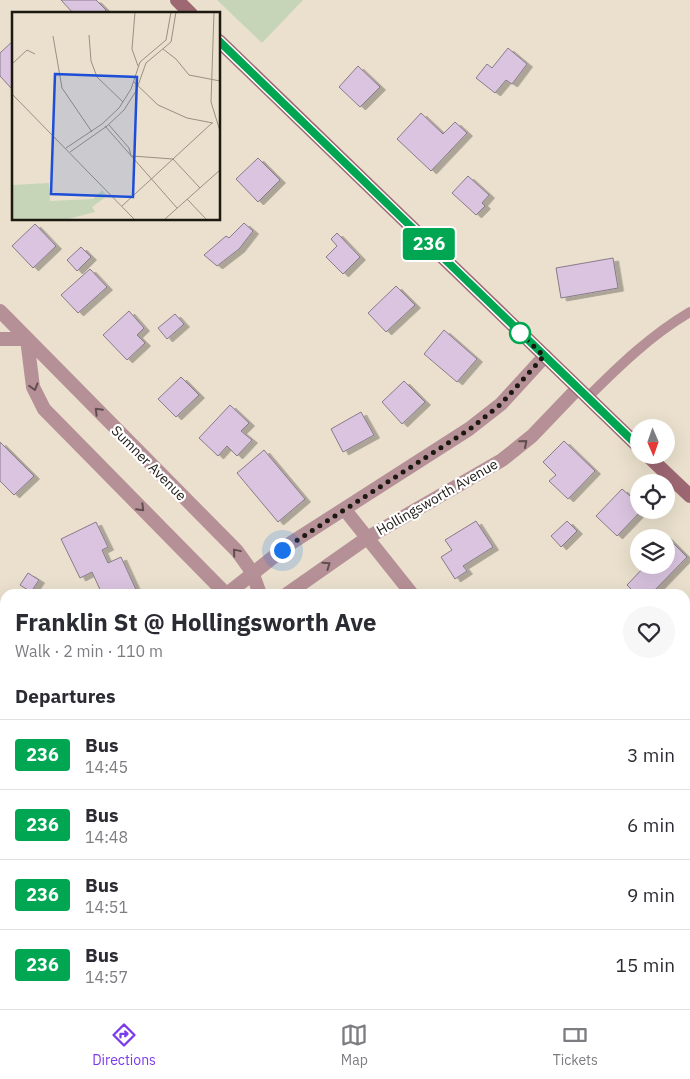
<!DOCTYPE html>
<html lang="en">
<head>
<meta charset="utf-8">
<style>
  :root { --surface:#fff; --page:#f7f7f7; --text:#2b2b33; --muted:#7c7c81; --line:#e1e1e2; --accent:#7c3aed }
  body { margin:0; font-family:"IBM Plex Sans",sans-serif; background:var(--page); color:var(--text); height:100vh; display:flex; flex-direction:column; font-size:19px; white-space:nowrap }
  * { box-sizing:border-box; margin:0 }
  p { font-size:16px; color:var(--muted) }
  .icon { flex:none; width:28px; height:28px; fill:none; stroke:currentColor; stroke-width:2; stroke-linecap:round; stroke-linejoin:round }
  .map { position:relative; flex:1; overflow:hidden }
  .drawer { position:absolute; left:0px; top:589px; width:690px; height:421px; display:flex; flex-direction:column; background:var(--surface); border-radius:15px 15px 0 0; box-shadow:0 5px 20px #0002 }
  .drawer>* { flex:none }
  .badge { padding:0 10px; border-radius:4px; font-size:18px; line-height:32px }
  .needle { width:32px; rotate:178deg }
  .fabs { position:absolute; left:630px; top:419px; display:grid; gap:10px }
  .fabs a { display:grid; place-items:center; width:45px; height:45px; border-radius:50%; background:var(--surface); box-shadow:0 5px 20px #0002; font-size:25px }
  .you { position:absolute; width:25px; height:25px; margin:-12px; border:4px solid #fff; border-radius:50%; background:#1a73e8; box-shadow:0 0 0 8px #1a73e833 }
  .map>.badge { position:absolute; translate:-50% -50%; box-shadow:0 0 0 2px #fff }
  h2 { padding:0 15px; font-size:19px; line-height:45px }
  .round { display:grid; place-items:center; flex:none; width:52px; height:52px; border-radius:26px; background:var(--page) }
  .head { display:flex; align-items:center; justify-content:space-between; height:85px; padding:0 15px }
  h1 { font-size:24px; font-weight:800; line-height:38px }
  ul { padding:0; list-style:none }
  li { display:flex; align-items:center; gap:15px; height:70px; padding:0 15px; border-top:1px solid var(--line) }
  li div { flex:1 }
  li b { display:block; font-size:19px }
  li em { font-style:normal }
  li .badge { min-width:55px; font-weight:700; text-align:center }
  .tabs { display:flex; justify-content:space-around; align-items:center; height:70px; border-top:1px solid var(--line); background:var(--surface); font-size:14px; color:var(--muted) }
  .tabs a { display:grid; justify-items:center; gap:2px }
  .tabs .on { color:var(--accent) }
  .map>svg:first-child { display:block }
</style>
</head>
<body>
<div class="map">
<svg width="690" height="1009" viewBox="0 0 690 1009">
  <defs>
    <filter id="shadow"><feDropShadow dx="5.5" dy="3" stdDeviation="0" flood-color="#0004"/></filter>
  </defs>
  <rect width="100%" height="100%" fill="#eae0cd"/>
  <path fill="#c6d5b7" d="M217,0H303L262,43Z"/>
  <path fill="#dac4e0" stroke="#877b8a" filter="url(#shadow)" d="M61,0H96L106,10L102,14H74Z
    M14,40V86L11,88L0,76V53Z
    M508,48L527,64L512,84L506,80L495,93L476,78L487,64L492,68Z
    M358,66L380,87L360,107L339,87Z
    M421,113L443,134L455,122L467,133L431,171L397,139Z
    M258,158L280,180L258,202L236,179Z
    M468,176L489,195L482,203L485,206L476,215L452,193Z
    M244,223L253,231L239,249L217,266L204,255L226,236L229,238Z
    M35,224L56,246L33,268L12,246Z
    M337,233L360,257L343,274L326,257L337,246L331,239Z
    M81,247L91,257L77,271L67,260Z
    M613,258L618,288L561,298L556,268Z
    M90,269L107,287L78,313L61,295Z
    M396,286L415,305L386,332L368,313Z
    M129,311L144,328L137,335L145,343L127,360L103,335Z
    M175,314L184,324L167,339L158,328Z
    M444,330L477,359L457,382L424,354Z
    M181,377L199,395L176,417L158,399Z
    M404,381L425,402L402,424L382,402Z
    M230,405L249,423L241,431L252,440L237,456L227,446L218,456L199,438Z
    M361,412L374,435L343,452L331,429Z
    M564,441L595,471L568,499L549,481L556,475L543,462Z
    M0,442L34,476L14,495L0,481Z
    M264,450L305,499L278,522L237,473Z
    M622,489L639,504V510H642L617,536L596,516Z
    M476,521L493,547L463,566L467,571L455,579L441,557L452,550L445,540Z
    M567,521L577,531L561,547L551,536Z
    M96,522L108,547L102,550L108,563L121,557L138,594H102L92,572L80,578L61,539Z
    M665,535L687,557L651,594H636L627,585L646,565H666V538H662Z
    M28,573L39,580L31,592L20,585Z
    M0,747L5,751V796L0,803Z
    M685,813L690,822V862L685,865Z
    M690,880V912L687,913L685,882Z
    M82,1005H108L104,1006L103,1009H81Z
    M251,1005H276L279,1009H254Z"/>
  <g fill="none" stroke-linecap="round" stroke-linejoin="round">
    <path stroke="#b69097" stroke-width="10" d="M587,398C619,366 651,335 690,312"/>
    <path stroke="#b69097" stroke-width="14" d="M0,311L237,551L252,572L260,594
      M0,339H27
      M27,339L33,387L44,409L226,594
      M345,510L412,594
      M0,955L5,958
      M343,1005L345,1009
      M666,1005L667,1009"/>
    <path stroke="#b69097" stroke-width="14" d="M227,594L291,543L469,429L501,404L545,356
      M287,594L367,538L502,460L532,436L577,389
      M0,911L5,899
      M15,1009L16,1005"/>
    <path stroke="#9e6873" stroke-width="14" d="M177,0L191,14
      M219,41L639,447
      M647,455L690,496"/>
  </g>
  <defs><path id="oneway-chevron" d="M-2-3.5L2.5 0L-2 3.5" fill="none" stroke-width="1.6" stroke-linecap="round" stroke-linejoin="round" transform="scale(1.25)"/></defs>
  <g stroke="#614e4e">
    <use href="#oneway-chevron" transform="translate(34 387) rotate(74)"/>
    <use href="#oneway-chevron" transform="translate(98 411) rotate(-135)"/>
    <use href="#oneway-chevron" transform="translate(524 443) rotate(-41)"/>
    <use href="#oneway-chevron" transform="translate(141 508) rotate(45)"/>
    <use href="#oneway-chevron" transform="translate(236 552) rotate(-130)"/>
    <use href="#oneway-chevron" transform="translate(327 565) rotate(-35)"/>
  </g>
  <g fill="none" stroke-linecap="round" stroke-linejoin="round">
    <g stroke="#fff" stroke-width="11">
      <path id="line" d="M219,41L639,447"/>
    </g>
    <use href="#line" stroke="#00a651" stroke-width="8"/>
    <path stroke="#1c1812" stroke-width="5" stroke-dasharray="0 9" d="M282,550L470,429L501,404L544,356L516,329L520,333"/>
  </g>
  <circle fill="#fff" stroke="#00a651" stroke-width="2.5" cx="520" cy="333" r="10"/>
  <g text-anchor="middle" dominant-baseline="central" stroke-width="4.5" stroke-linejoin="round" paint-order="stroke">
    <g font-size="14" fill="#1c1812" stroke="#fff">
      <text transform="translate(149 463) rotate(45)">Sumner Avenue</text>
      <text transform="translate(437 497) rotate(-30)">Hollingsworth Avenue</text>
    </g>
  </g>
  <g transform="translate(12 12)">
    <rect width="208" height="208" fill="#eae0cd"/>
    <path d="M37,171L38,189L81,187L90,178L95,184L80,195L83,200L56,207H0V173Z" fill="#c6d5b7"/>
    <path fill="none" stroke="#989082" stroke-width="1" d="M58,0H76M123,0L120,37L126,54M202,0L199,90L208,119M77,23L79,49L85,65L111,90M41,24L50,76L80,120M151,37L164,47L177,63L208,69M0,52L15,38L23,42M122,70L146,93L175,106L201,111M0,82L122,207M97,113L117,136L119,144M93,114L165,196M54,136L90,112L107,96L119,77L128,50L154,28L159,0M58,140L95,114L112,98L124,79L134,51L159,30L164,0M120,144L161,147L188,176M175,187L194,207M110,194L200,111M153,207L208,158"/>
    <path fill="#1d4ed8" fill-opacity="0.15" stroke="#1d4ed8" stroke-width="2.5" d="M43,62L125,65L121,185L39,182Z"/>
    <rect width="208" height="208" fill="none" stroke="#1c1812" stroke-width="2.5"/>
  </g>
</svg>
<div class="fabs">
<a><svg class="needle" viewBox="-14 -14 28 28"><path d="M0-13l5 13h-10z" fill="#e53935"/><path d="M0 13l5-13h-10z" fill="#7c7c81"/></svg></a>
<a><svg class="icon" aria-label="locate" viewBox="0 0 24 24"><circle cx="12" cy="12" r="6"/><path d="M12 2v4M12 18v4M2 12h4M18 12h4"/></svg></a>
<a><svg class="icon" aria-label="layers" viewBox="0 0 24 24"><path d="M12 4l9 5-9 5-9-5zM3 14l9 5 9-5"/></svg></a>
</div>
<div class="you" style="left:282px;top:550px"></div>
<b class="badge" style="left:429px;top:244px;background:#00a651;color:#fff">236</b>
<section class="drawer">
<div class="head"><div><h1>Franklin St @ Hollingsworth Ave</h1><p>Walk · 2 min · 110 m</p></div><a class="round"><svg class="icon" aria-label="heart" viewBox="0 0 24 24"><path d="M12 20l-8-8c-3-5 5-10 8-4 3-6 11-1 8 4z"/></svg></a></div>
<h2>Departures</h2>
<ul>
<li><span class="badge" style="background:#00a651;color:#fff">236</span><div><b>Bus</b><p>14:45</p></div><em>3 min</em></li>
<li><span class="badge" style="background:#00a651;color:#fff">236</span><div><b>Bus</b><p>14:48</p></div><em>6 min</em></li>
<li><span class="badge" style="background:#00a651;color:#fff">236</span><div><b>Bus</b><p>14:51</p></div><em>9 min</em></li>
<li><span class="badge" style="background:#00a651;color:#fff">236</span><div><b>Bus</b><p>14:57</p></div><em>15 min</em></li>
</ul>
</section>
</div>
<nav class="tabs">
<a class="on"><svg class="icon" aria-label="directions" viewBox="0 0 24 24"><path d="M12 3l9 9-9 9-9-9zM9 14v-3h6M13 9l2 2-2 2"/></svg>Directions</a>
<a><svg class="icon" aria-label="map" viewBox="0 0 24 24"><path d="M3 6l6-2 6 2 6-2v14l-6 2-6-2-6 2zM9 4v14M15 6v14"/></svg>Map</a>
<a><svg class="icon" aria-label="tickets" viewBox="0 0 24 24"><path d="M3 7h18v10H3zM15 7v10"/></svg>Tickets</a>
</nav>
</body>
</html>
